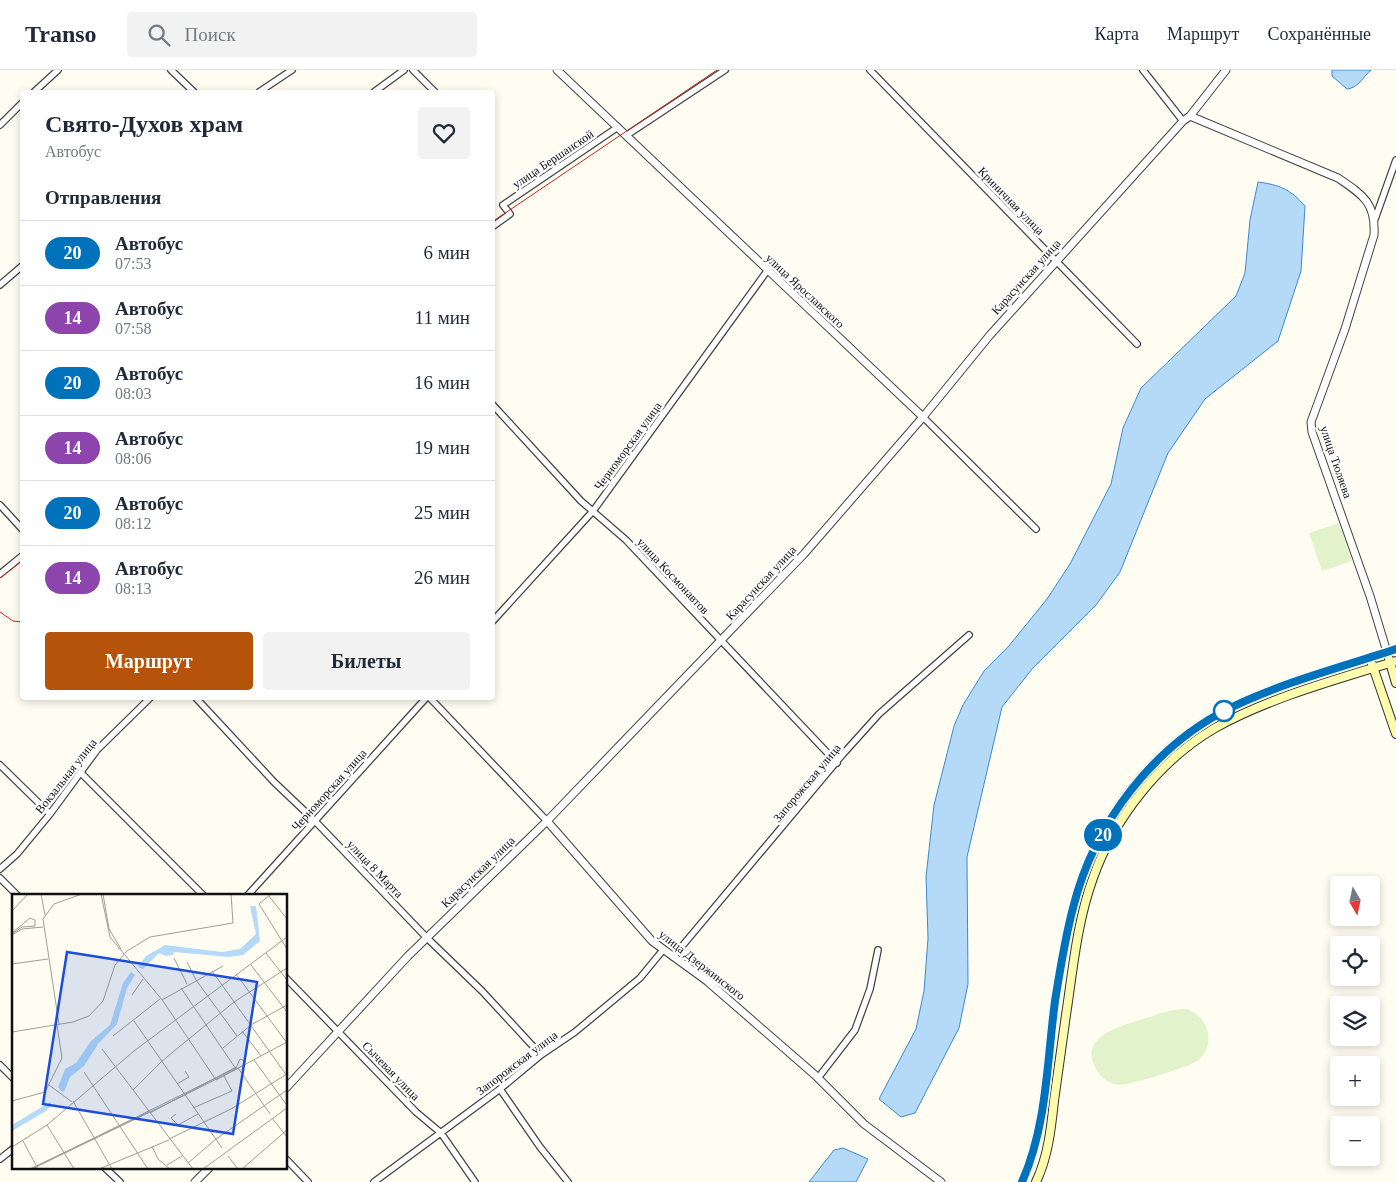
<!DOCTYPE html>
<html lang="ru">
<head>
<meta charset="utf-8">
<style>
  :root { --surface:#fff; --page:#f2f2f3; --text:#1f2937; --muted:#747a83; --line:#e0e1e3; --accent:#b45309 }
  body { margin:0; font-family:Georgia,serif; background:var(--page); color:var(--text); height:100vh; display:flex; flex-direction:column; font-size:19px; white-space:nowrap }
  * { box-sizing:border-box; margin:0 }
  p { font-size:16px; color:var(--muted) }
  .icon { flex:none; width:28px; height:28px; fill:none; stroke:currentColor; stroke-width:2; stroke-linecap:round; stroke-linejoin:round }
  .map { position:relative; flex:1; overflow:hidden }
  .details { position:absolute; left:20px; top:20px; width:475px; height:610px; display:flex; flex-direction:column; background:var(--surface); border-radius:5px; box-shadow:0 2px 8px #0003 }
  .details>* { flex:none }
  .badge { padding:0 10px; border-radius:16px; font-size:18px; line-height:32px }
  .needle { width:32px; rotate:171deg }
  .buttons { position:absolute; left:1330px; top:806px; display:grid; gap:10px }
  .buttons a { display:grid; place-items:center; width:50px; height:50px; border-radius:5px; background:var(--surface); box-shadow:0 2px 8px #0003; font-size:25px }
  .map>.badge { position:absolute; translate:-50% -50%; box-shadow:0 0 0 2px #fff }
  h2 { padding:0 25px; font-size:19px; line-height:45px }
  .round { display:grid; place-items:center; flex:none; width:52px; height:52px; border-radius:5px; background:var(--page) }
  .summary { display:flex; align-items:center; justify-content:space-between; height:85px; padding:0 25px }
  h1 { font-size:24px; font-weight:700; line-height:38px }
  .primary-button { display:flex; gap:10px; margin-top:auto; padding:10px 25px }
  .primary-button a { flex:1; height:58px; border-radius:5px; background:var(--accent); color:#fff; font-size:20px; font-weight:700; line-height:58px; text-align:center }
  .primary-button a+a { background:var(--page); color:var(--text) }
  ul { padding:0; list-style:none }
  li { display:flex; align-items:center; gap:15px; height:65px; padding:0 25px; border-top:1px solid var(--line) }
  li div { flex:1 }
  li b { display:block; font-size:19px }
  li em { font-style:normal }
  li .badge { min-width:55px; font-weight:700; text-align:center }
  header { display:flex; align-items:center; gap:30px; box-sizing:border-box; height:70px; padding:0 25px; background:var(--surface); border-bottom:1px solid var(--line) }
  header strong { font-size:24px }
  nav { display:flex; gap:28px; margin-inline-start:auto; font-size:18px }
  .search { width:350px; height:45px; background:var(--page); display:flex; align-items:center; gap:12px; box-sizing:border-box; padding:0 18px; border-radius:5px; color:var(--muted); font-size:19px }
  .map>svg:first-child { display:block }
</style>
</head>
<body>
<header>
<strong>Transo</strong>
<div class="search"><svg class="icon" aria-label="search" viewBox="0 0 24 24"><circle cx="10" cy="10" r="6"/><path d="M15 15l6 6"/></svg>Поиск</div>
<nav><a>Карта</a><a>Маршрут</a><a>Сохранённые</a></nav>
</header>
<div class="map">
<svg width="1396" height="1112" viewBox="0 0 1396 1112">
  <rect width="100%" height="100%" fill="#fffdf1"/>
  <path fill="#e2f2cb" d="M1339,453L1352,491L1322,501L1309,463Z
    M1187,939C1209,947 1217,976 1197,991C1189,997 1130,1015 1120,1015C1111,1014 1103,1010 1098,1002C1074,966 1122,956 1146,948C1159,944 1173,938 1187,939Z"/>
  <path fill="#b4daf7" stroke="#3a8ad0" d="M1332,0H1371C1363,7 1358,18 1347,19L1332,6Z
    M1258,112C1280,115 1290,119 1305,136L1301,201L1278,271L1205,329L1168,383L1120,502L1096,535L1032,599L1002,637L967,787L968,914L959,958L915,1043L901,1047L879,1029L916,959L924,921L928,868L926,807L934,735L954,656L963,635L984,601L1008,577L1047,529L1070,494L1111,414L1123,358L1141,318L1236,226L1245,203L1250,150Z
    M843,1078L868,1089L856,1112H809L834,1080Z"/>
  <g fill="none" stroke-linecap="round" stroke-linejoin="round">
    <g stroke="#424242" stroke-width="8">
      <path id="minor" d="M171,0L194,22
        M413,0L435,22
        M870,0L1137,274
        M1143,0L1183,51
        M34,22L58,0
        M259,22L292,0
        M374,22L404,0
        M0,55L22,33
        M627,65L725,0
        M1375,149L1396,90
        M492,157L510,144L503,135L618,57
        M0,215L22,196
        M492,334L581,431L626,470L837,693
        M923,347L1036,459
        M0,435L22,459
        M0,504L22,486
        M492,552L593,441L767,201
        M196,628L274,712L315,751L427,868L482,921L541,985
        M430,628L547,751
        M0,695L50,744
        M82,704L204,826
        M0,799L17,784L50,744L97,680L150,628
        M0,808L18,826
        M247,826L426,628
        M673,887L843,684L879,644L969,565
        M286,908L416,1042L441,1063L475,1112
        M0,995L14,1009
        M818,1008L855,960L870,919L878,880
        M500,1019L540,1077L568,1112
        M0,1089L14,1078
        M286,1089L308,1112
        M105,1098L120,1112
        M374,1112L500,1019L541,985L575,962L640,908L663,880"/>
    </g>
    <g stroke="#424242" stroke-width="9">
      <path id="tertiary" d="M557,0L923,347
        M1190,46L1338,108C1363,125 1376,133 1374,165L1345,259L1311,352L1312,362L1370,526L1387,582
        M547,751L652,871L707,911L815,1005L864,1054L941,1112
        M286,1018L408,886L547,751L804,484L923,347L990,265L1183,51L1190,46L1226,0
        M195,1112L209,1098"/>
    </g>
    <g stroke="#313131" stroke-width="10">
      <path id="secondary" d="M1389,589L1396,613
        M1372,594L1396,664
        M1022,1112C1047,1056 1047,991 1055,931C1060,900 1065,868 1073,838C1094,753 1153,675 1232,637C1284,612 1342,597 1396,579
        M1036,1112C1048,1087 1051,1059 1054,1031C1058,1003 1062,974 1066,945C1073,899 1077,852 1093,808C1114,748 1160,690 1215,658C1268,628 1338,609 1396,591"/>
    </g>
    <use href="#minor" stroke="#fff" stroke-width="5.5"/>
    <use href="#tertiary" stroke="#fff" stroke-width="7"/>
    <use href="#secondary" stroke="#fffbac" stroke-width="8"/>
    <path stroke="#c32623" stroke-width="1" d="M492,152L717,0
      M0,508L22,491
      M0,542L13,551L22,552"/>
  </g>
  <g fill="none" stroke-linecap="round" stroke-linejoin="round">
    <g stroke="#fff" stroke-width="11">
      <path id="line" d="M1022,1112C1047,1056 1047,991 1055,931C1060,900 1065,868 1073,838C1094,753 1154,675 1232,637C1284,612 1342,597 1396,579"/>
    </g>
    <use href="#line" stroke="#0072bc" stroke-width="8"/>
  </g>
  <circle fill="#fff" stroke="#0072bc" stroke-width="2.5" cx="1224" cy="641" r="10"/>
  <g text-anchor="middle" dominant-baseline="central" stroke-width="5" stroke-linejoin="round" paint-order="stroke">
    <g font-size="12" fill="#0f0f0f" stroke="#fff">
      <text transform="translate(553 89) rotate(-34)">улица Бершанской</text>
      <text transform="translate(1011 131) rotate(46)">Криничная улица</text>
      <text transform="translate(1026 207) rotate(-48)">Карасунская улица</text>
      <text transform="translate(805 221) rotate(43)">улица Ярославского</text>
      <text transform="translate(628 376) rotate(-54)">Черноморская улица</text>
      <text transform="translate(1336 392) rotate(71)">улица Тюляева</text>
      <text transform="translate(673 506) rotate(47)">улица Космонавтов</text>
      <text transform="translate(761 513) rotate(-47)">Карасунская улица</text>
      <text transform="translate(66 706) rotate(-52)">Вокзальная улица</text>
      <text transform="translate(807 713) rotate(-50)">Запорожская улица</text>
      <text transform="translate(329 720) rotate(-48)">Черноморская улица</text>
      <text transform="translate(375 799) rotate(46)">улица 8 Марта</text>
      <text transform="translate(478 802) rotate(-44)">Карасунская улица</text>
      <text transform="translate(702 895) rotate(38)">улица Дзержинского</text>
      <text transform="translate(517 993) rotate(-37)">Запорожская улица</text>
      <text transform="translate(391 1001) rotate(46)">Сычевая улица</text>
    </g>
  </g>
  <g transform="translate(12 824)">
    <rect width="275" height="275" fill="#fffdf1"/>
    <path d="M238,12H244L248,47L231,61L217,63L162,58L161,61L154,62L147,59L131,75L126,73L134,62L153,51L210,58L228,55L244,40ZM119,78L123,81L115,94L105,130L86,150L72,172L58,183L52,198L49,197L46,193L53,175L64,169L79,147L98,131L111,89ZM38,208L40,211L34,217L0,237V231Z" fill="#b4daf7"/>
    <path fill="none" stroke="#9f9e97" stroke-width="1" d="M29,0L33,21M89,0L98,43L151,107L204,186L275,148M91,0L97,35L109,55M259,0L247,10L275,55M257,2L275,25M0,17L16,0M0,39L18,24L23,26V32L10,33L0,40M0,41L10,35L31,33M254,59L275,86M162,64L175,90M175,68L184,86L225,142M0,70L36,65M239,71L275,118M200,77L275,182M224,80L275,149M169,94L224,175M120,101L131,85M150,106L211,72M122,127L210,254M47,130L31,25L42,10L70,0M230,137L249,162M0,138L61,128L77,122L91,107L103,71L115,57L138,43L221,29L219,0M101,142L148,105M211,154L239,131L275,111M90,155L181,275M242,166L274,210M226,174L258,220M72,178L136,275M165,190L177,183L173,177M37,191L60,208M121,196L150,167L222,108L275,74M0,207L33,198L50,164L45,131M61,207L100,275M181,214L220,197L212,182M138,219L224,173M164,220L159,224L166,231L186,220M260,224L275,243M35,231L62,275M157,245L219,215L275,180M11,247L26,275M140,252L146,265L158,275M0,253L35,231L122,157L275,43M216,262L226,275M176,269L204,245L275,196M155,271L170,262M18,275L137,218M19,275L224,174L228,165L233,167L232,171L173,201L20,275M87,275L157,246M191,275L275,214M230,275L275,236"/>
    <path fill="#1d4ed8" fill-opacity="0.15" stroke="#1d4ed8" stroke-width="2.5" d="M55,58L245,88L221,240L31,210Z"/>
    <rect width="275" height="275" fill="none" stroke="#0f0f0f" stroke-width="2.5"/>
  </g>
</svg>
<div class="buttons">
<a><svg class="needle" viewBox="-14 -14 28 28"><path d="M0-13l5 13h-10z" fill="#e53935"/><path d="M0 13l5-13h-10z" fill="#747a83"/></svg></a>
<a><svg class="icon" aria-label="locate" viewBox="0 0 24 24"><circle cx="12" cy="12" r="6"/><path d="M12 2v4M12 18v4M2 12h4M18 12h4"/></svg></a>
<a><svg class="icon" aria-label="layers" viewBox="0 0 24 24"><path d="M12 4l9 5-9 5-9-5zM3 14l9 5 9-5"/></svg></a>
<a>+</a>
<a>−</a>
</div>
<b class="badge" style="left:1103px;top:765px;background:#0072bc;color:#fff">20</b>
<section class="details">
<div class="summary"><div><h1>Свято-Духов храм</h1><p>Автобус</p></div><a class="round"><svg class="icon" aria-label="heart" viewBox="0 0 24 24"><path d="M12 20l-8-8c-3-5 5-10 8-4 3-6 11-1 8 4z"/></svg></a></div>
<h2>Отправления</h2>
<ul>
<li><span class="badge" style="background:#0072bc;color:#fff">20</span><div><b>Автобус</b><p>07:53</p></div><em>6 мин</em></li>
<li><span class="badge" style="background:#8e44ad;color:#fff">14</span><div><b>Автобус</b><p>07:58</p></div><em>11 мин</em></li>
<li><span class="badge" style="background:#0072bc;color:#fff">20</span><div><b>Автобус</b><p>08:03</p></div><em>16 мин</em></li>
<li><span class="badge" style="background:#8e44ad;color:#fff">14</span><div><b>Автобус</b><p>08:06</p></div><em>19 мин</em></li>
<li><span class="badge" style="background:#0072bc;color:#fff">20</span><div><b>Автобус</b><p>08:12</p></div><em>25 мин</em></li>
<li><span class="badge" style="background:#8e44ad;color:#fff">14</span><div><b>Автобус</b><p>08:13</p></div><em>26 мин</em></li>
</ul>
<div class="primary-button"><a>Маршрут</a><a>Билеты</a></div>
</section>
</div>
</body>
</html>
